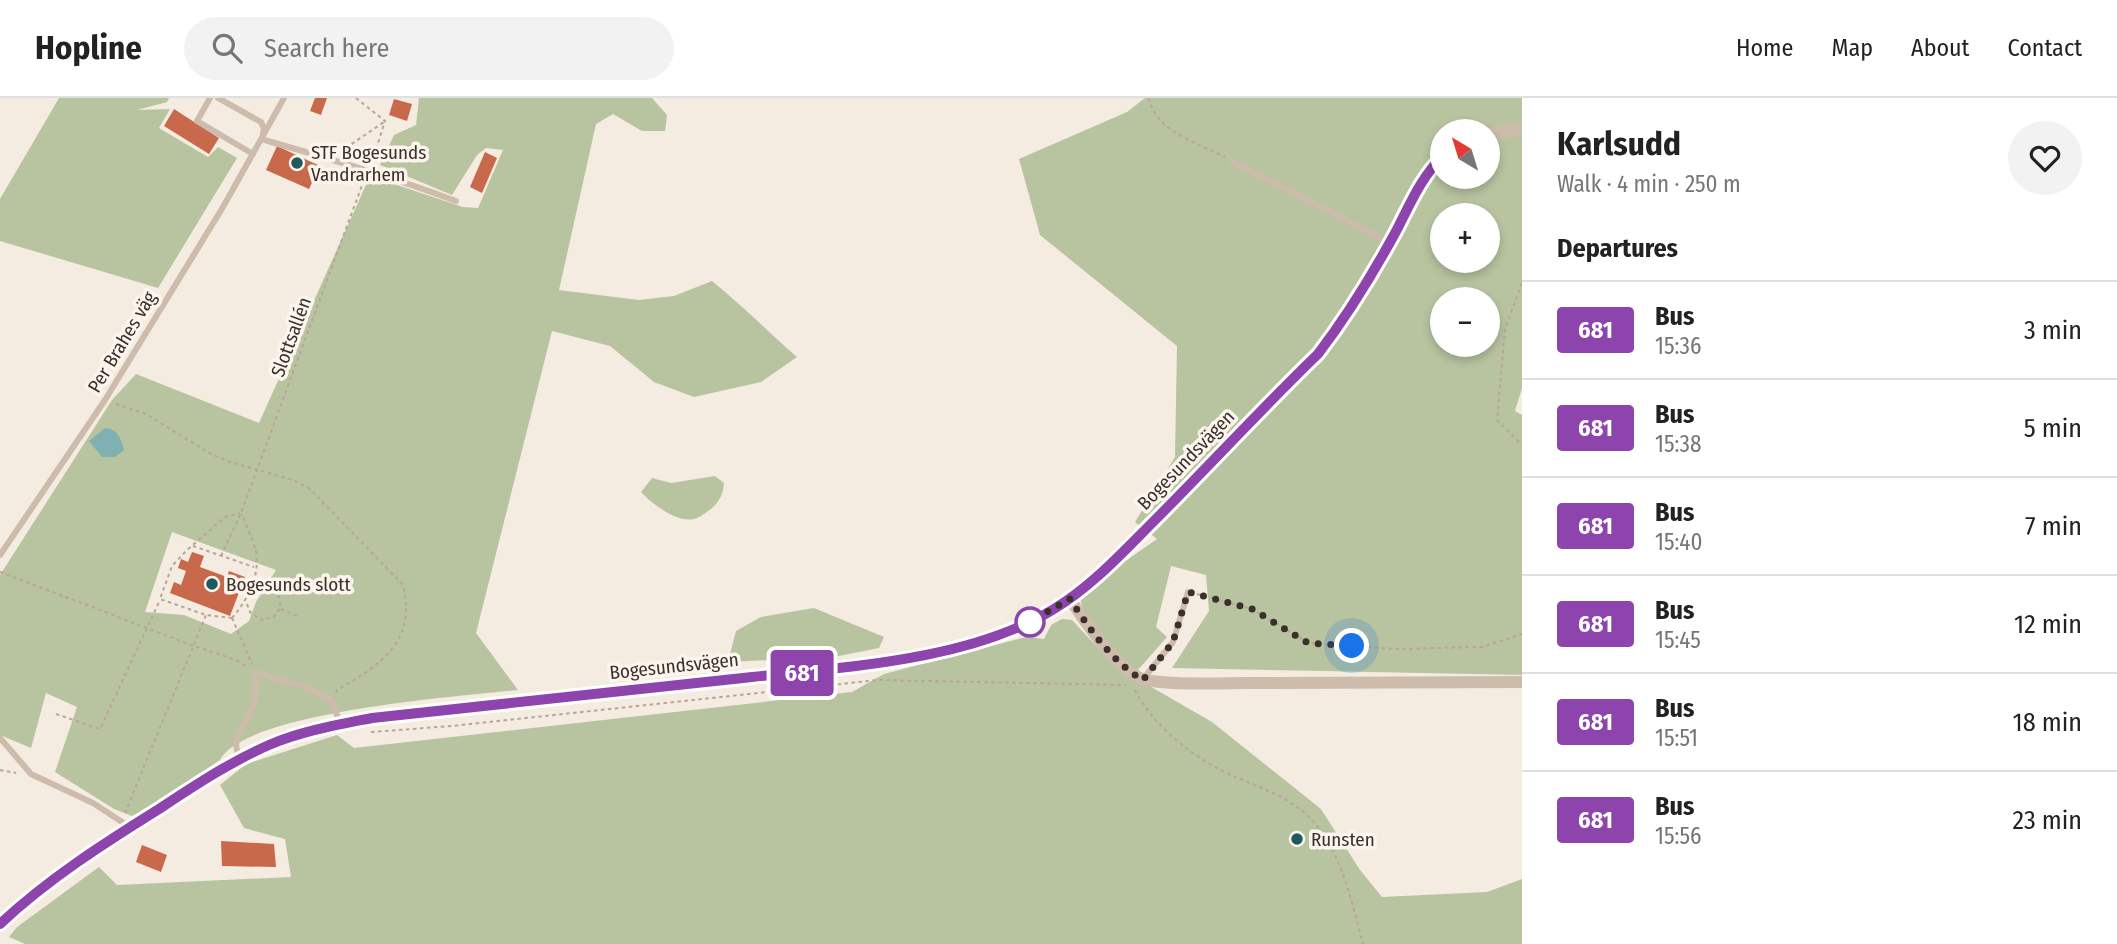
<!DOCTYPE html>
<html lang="en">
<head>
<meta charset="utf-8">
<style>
  :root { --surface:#fff; --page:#f2f2f2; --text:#222; --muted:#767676; --line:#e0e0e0 }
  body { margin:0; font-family:"Fira Sans Condensed",sans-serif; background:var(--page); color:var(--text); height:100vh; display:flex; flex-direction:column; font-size:26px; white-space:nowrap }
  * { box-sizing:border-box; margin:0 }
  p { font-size:23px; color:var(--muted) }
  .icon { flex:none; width:38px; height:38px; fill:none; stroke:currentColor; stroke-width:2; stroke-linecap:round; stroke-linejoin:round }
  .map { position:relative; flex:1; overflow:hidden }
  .panel { display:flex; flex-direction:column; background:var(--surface); width:595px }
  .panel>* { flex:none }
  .badge { padding:0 14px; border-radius:5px; font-size:24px; line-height:46px }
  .needle { width:46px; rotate:322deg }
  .fabs { position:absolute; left:1430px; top:21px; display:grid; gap:14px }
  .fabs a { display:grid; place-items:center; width:70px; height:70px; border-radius:50%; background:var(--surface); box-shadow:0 4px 10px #0003; font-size:35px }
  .you { position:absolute; width:35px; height:35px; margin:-18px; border:5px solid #fff; border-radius:50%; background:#1a73e8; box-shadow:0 0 0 10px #1a73e833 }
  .map>.badge { position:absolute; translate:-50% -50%; box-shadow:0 0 0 4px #fff }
  h2 { padding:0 35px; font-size:26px; line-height:63px }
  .round { display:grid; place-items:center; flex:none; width:74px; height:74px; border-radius:37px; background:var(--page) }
  .summary { display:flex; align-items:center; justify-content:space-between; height:119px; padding:0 35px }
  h1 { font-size:33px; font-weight:700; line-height:52px }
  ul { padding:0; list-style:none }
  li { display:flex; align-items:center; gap:21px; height:98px; padding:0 35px; border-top:2px solid var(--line) }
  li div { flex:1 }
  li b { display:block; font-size:26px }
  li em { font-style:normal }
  li .badge { min-width:77px; font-weight:700; text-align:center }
  header { display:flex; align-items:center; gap:42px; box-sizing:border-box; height:98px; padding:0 35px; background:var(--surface); border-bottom:2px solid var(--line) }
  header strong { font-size:33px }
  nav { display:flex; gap:38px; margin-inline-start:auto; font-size:24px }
  .search { width:490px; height:63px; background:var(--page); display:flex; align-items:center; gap:18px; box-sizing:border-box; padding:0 24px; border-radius:38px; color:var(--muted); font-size:26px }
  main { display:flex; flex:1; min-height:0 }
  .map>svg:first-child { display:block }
</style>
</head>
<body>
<header>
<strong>Hopline</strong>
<div class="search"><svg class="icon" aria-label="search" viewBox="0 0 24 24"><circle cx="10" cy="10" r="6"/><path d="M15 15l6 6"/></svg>Search here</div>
<nav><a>Home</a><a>Map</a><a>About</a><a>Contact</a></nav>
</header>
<main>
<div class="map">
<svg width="1522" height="846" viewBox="0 0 1522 846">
  <rect width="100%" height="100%" fill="#f4ebe1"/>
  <path fill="#b8c4a0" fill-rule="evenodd" d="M59,0H169L167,4L137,12L170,11L159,30L208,59L218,49L237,60L158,190L0,143V101Z
    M419,0H652L667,17L665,33H642L613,16L596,26L559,192L639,202L674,198L712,183C742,207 768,234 797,259L761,284L694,299L654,284L610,248L552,233L476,535L518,592C463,598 244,614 220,662L150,709L132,718L114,711L55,674L77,609L46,595L31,650L0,637V477L112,302L136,276L259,325L370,78L463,109L478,110L503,52L486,50L477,57L452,97L380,67L394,37L416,27ZM172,434L276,472L256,504L249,523L231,536L184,517L145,514Z
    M1145,0H1522V290L1515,313L1522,317V577L1172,570L1209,513L1206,477L1171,468L1156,529L1167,539L1137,573C1115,554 1085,530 1080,500L1117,469L1157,441L1135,424L1175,359L1177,248L1040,137L1019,61L1127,14ZM1442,33H1488V79H1442ZM1442,117H1488V163H1442ZM1442,201H1488V247H1442Z
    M715,378L724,385C723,397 718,407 708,413C704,416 699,420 694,421C677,425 652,406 641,394L652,380L671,385Z
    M814,510L884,539L879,550L834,559L728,564L736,533L761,519Z
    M1062,521L1072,522L1115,568L1212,624L1321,711L1360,772L1382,799L1487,794L1522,781V846H25L9,839L17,829L99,769L117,787L291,779L285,741L244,730L220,687L246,666L337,637L354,650L852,594L884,576L1026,539L1044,541L1051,527Z"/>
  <path fill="#7fb0b2" d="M105,330C118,331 121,341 124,352L115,359H102L89,343Z"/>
  <path fill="#c8694b" d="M315,0H327L321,17L310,13Z
    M394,1L412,6L407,23L389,17Z
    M174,11L219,40L209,56L164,28Z
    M277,48L320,68L309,91L266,72Z
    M485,54L497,60L482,95L470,89Z
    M192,454L204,458L200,469L227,479L229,473L245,479L230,518L170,495L174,484L181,487L186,473L178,470L181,461L188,464Z
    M221,743L274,746L276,769L222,768Z
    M142,747L167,757L161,774L136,764Z"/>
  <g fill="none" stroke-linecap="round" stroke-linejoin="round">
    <path stroke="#b9a596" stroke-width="2" stroke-dasharray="3.5 3.5" stroke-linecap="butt" d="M356,0L385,23L372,64
      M1149,0C1154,32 1199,46 1225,59
      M340,54L384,24
      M1522,185L1505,231L1497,322L1522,347
      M116,306L146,316L211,356L230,364L293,382L309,390L403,487C417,544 380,567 337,592L336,595
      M193,448L254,469
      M221,458L241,415L364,82
      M0,474L194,548L236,562L247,569
      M1197,496L1252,511L1309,545L1395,551L1482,549L1522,536
      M247,506L250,514L261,522L274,519L280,510C282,491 268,489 253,491
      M281,511L297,518
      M232,520L206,517L160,501L172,468L187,452L225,419L240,415
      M232,520C248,501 260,479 256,453C253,441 246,428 242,416
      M232,520L252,566
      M1135,592C1153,627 1190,657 1225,674C1256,689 1289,697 1313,723C1343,758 1351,803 1363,846
      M56,616L100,631L160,502
      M371,634L452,628L878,582L1126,587
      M0,672L16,675
      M125,715L206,517"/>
    <path stroke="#cdbbac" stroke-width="6" d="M210,0L197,23L253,56
      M218,0L261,24L264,31L263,36
      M261,41C327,60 392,79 456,103
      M1232,63L1388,144
      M0,457L105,302L223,109L284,0
      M1143,581L1173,544L1188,494
      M0,640L31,676L93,705L128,728
      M239,661C230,631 245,633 253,608C257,597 256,585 255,574L306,589L332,603L340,626"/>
    <path stroke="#cdbbac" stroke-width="12" d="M1070,501C1085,524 1116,568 1140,580C1158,588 1223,585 1245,585C1338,584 1430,584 1522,584"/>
    <path stroke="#cdbbac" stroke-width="14" d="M1488,37L1522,31
      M0,826C48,781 103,746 159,711C195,688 230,664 269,647C302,633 337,627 372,620C496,606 620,594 744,580C842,569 968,564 1054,511C1091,489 1123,454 1154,423C1209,368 1262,310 1318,255C1346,220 1369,182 1391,142C1406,115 1419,81 1442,59"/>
  </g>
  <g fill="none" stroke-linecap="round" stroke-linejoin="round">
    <g stroke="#fff" stroke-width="16">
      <path id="line" d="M0,826C48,781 103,746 159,711C194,688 230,664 269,647C302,633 337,627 372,620C496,606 620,594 743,580C842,569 967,564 1054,511C1091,489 1123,454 1154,423C1209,368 1262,310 1318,256C1347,218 1371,179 1394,137C1408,111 1420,80 1442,59"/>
    </g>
    <use href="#line" stroke="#8e44ad" stroke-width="10"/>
    <path stroke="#3b302b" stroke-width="7" stroke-dasharray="0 12.6" d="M1030,524L1028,525L1070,501C1089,530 1112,564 1143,582L1173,544L1188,494L1252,511L1308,545L1352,548"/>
  </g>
  <g fill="#1f5a5e" stroke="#fbf5ee" stroke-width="2.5">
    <circle cx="297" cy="65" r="7"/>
    <circle cx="212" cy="486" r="7"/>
    <circle cx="1297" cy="741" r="7"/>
  </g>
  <circle fill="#fff" stroke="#8e44ad" stroke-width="3.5" cx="1030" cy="524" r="14"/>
  <g text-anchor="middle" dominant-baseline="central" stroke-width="7" stroke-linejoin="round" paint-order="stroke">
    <g font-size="19" fill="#3b302b" stroke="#fbf5ee" text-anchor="start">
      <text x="311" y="54">STF Bogesunds<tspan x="311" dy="22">Vandrarhem</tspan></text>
      <text x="226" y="486">Bogesunds slott</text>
      <text x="1311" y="741">Runsten</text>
    </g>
    <g font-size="19" fill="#3b302b" stroke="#fbf5ee">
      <text transform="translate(291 239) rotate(-70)">Slottsallén</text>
      <text transform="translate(122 244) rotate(-59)">Per Brahes väg</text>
      <text transform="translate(1186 362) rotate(-46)">Bogesundsvägen</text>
      <text transform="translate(674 568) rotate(-6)">Bogesundsvägen</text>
    </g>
  </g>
</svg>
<div class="fabs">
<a><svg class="needle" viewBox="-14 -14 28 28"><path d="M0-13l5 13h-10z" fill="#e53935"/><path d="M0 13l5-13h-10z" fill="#767676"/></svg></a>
<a>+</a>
<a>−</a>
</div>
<div class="you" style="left:1352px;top:548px"></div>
<b class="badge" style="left:802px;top:575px;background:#8e44ad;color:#fff">681</b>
</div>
<section class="panel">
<div class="summary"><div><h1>Karlsudd</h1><p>Walk · 4 min · 250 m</p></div><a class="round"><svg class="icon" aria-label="heart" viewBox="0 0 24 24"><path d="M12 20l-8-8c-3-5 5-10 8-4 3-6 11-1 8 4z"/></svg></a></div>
<h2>Departures</h2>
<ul>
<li><span class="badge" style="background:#8e44ad;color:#fff">681</span><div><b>Bus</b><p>15:36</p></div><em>3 min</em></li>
<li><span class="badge" style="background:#8e44ad;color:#fff">681</span><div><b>Bus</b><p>15:38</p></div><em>5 min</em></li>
<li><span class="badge" style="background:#8e44ad;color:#fff">681</span><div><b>Bus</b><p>15:40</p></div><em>7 min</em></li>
<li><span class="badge" style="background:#8e44ad;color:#fff">681</span><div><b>Bus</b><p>15:45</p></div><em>12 min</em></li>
<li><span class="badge" style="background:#8e44ad;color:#fff">681</span><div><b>Bus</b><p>15:51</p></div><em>18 min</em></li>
<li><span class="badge" style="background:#8e44ad;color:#fff">681</span><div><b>Bus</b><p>15:56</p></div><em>23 min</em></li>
</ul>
</section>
</main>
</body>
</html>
